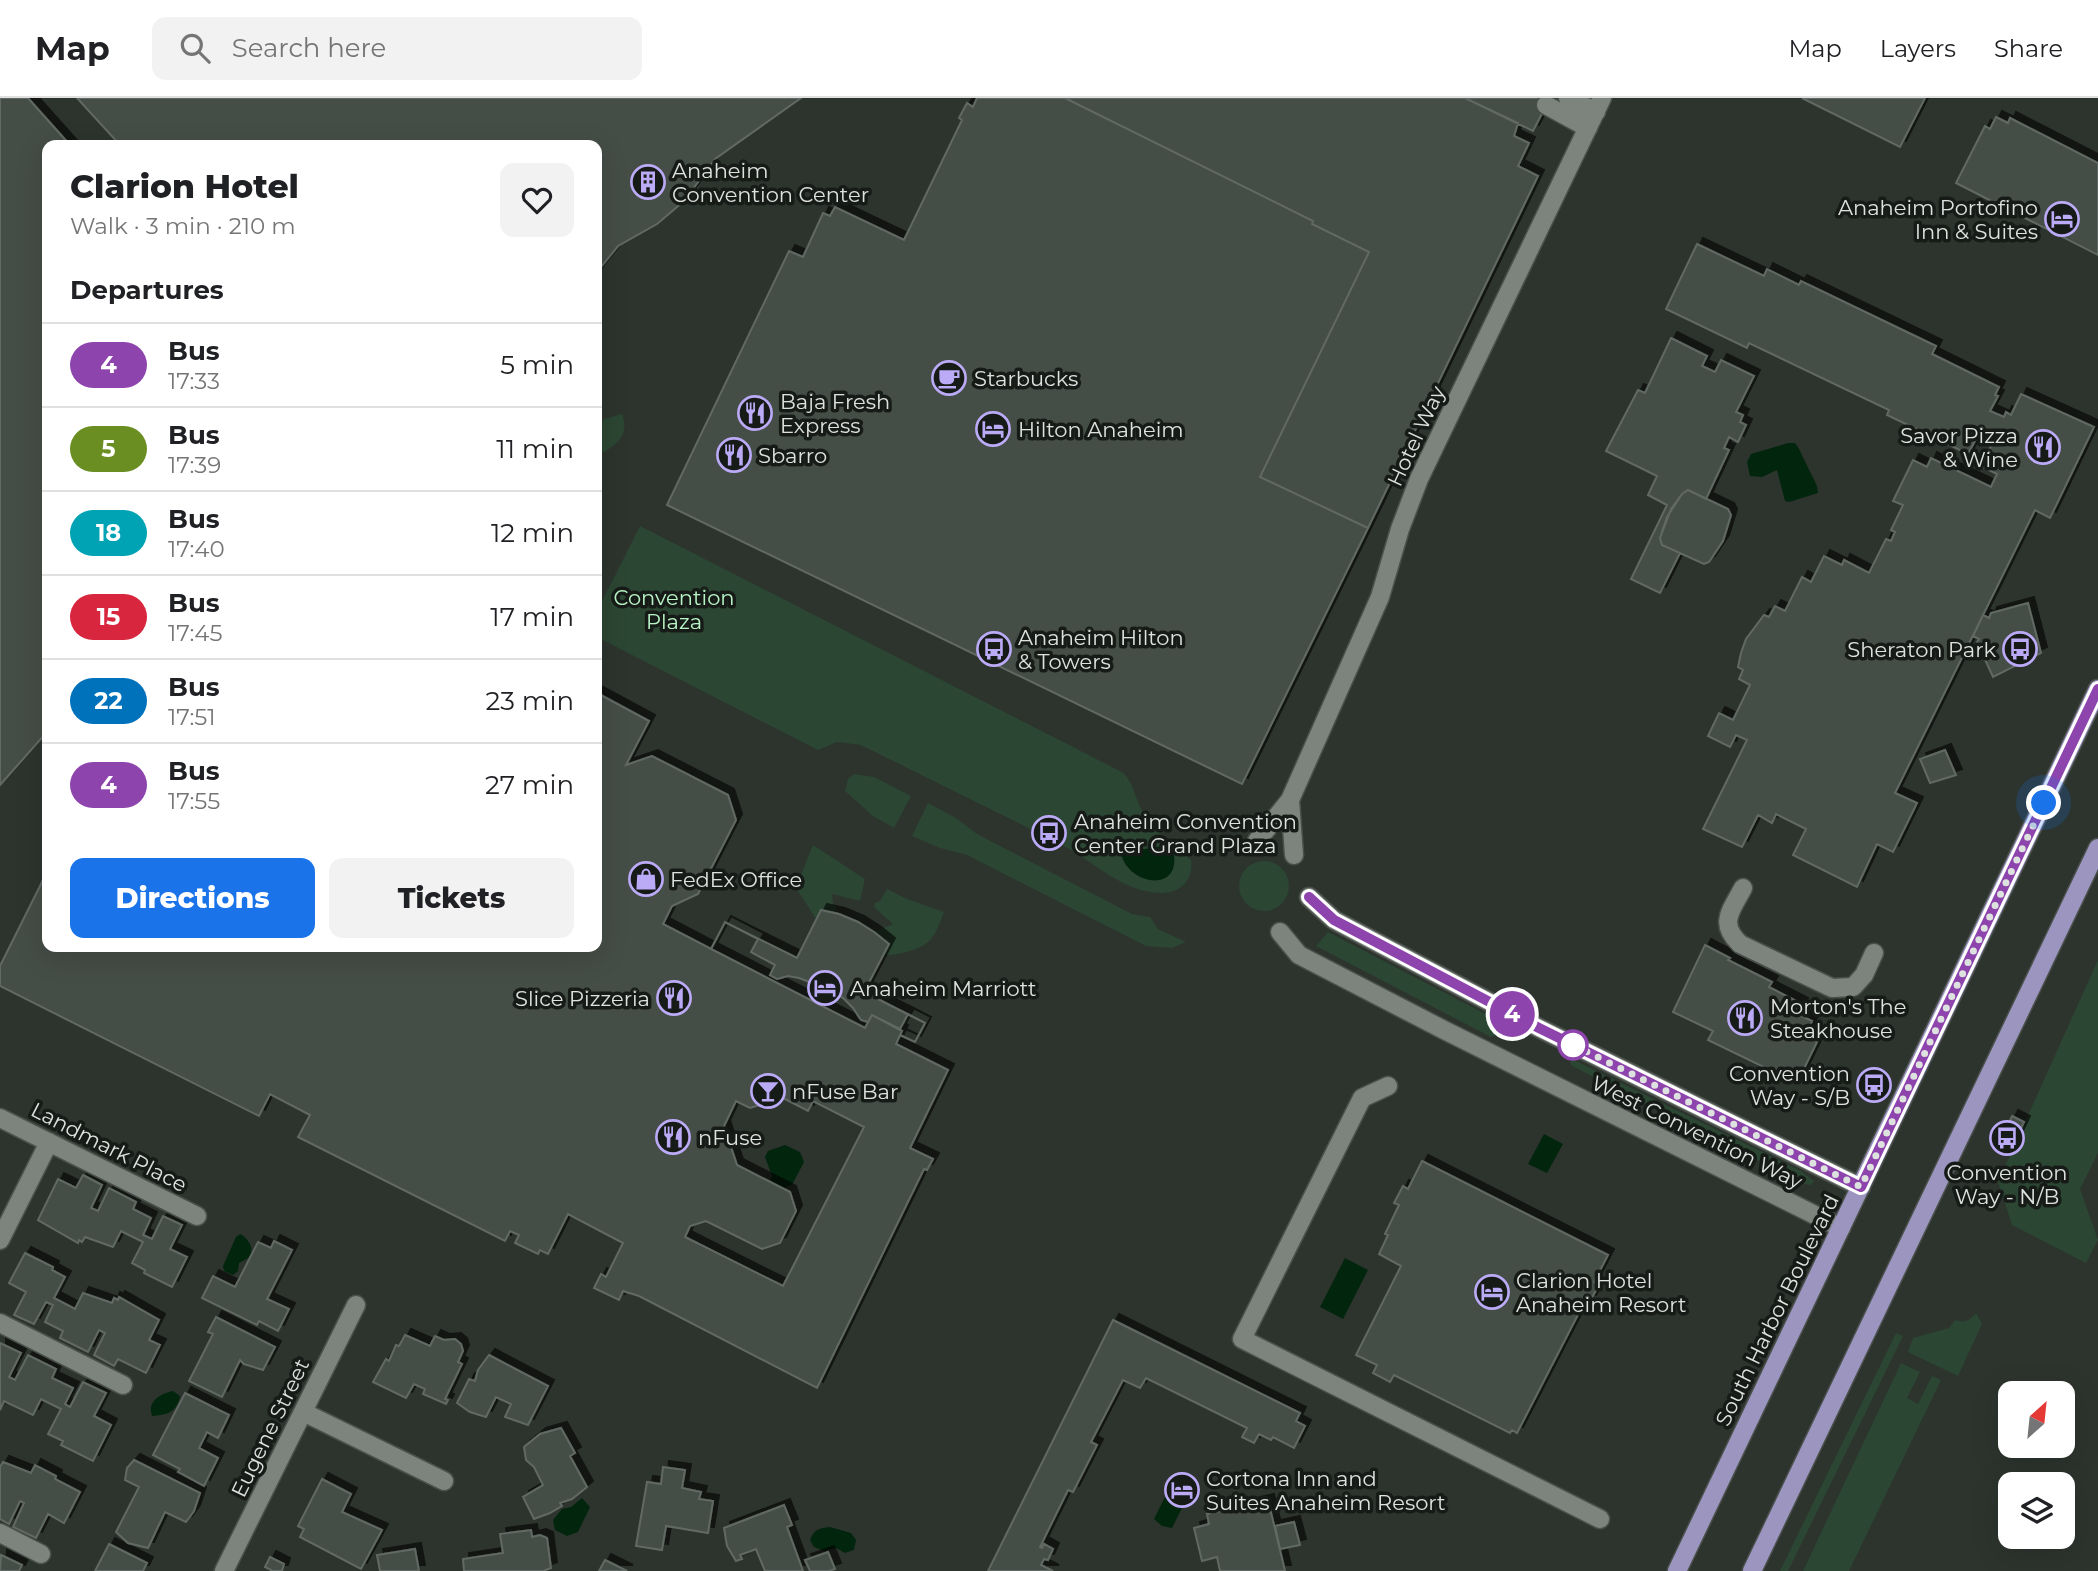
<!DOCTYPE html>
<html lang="en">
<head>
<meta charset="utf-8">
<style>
  :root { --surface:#fff; --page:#f2f2f2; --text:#202124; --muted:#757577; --line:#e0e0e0; --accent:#1a73e8 }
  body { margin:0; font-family:Montserrat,sans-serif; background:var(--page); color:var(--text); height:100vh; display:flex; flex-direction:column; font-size:26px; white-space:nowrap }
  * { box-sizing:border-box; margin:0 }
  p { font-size:23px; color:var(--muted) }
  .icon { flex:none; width:38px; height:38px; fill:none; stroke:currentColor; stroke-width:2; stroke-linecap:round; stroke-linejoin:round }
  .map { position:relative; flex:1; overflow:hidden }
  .drawer { position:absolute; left:42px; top:42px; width:560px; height:812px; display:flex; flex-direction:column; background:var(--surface); border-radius:14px; box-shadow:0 7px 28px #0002 }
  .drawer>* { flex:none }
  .badge { padding:0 14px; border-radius:23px; font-size:24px; line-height:46px }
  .needle { width:46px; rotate:27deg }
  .fabs { position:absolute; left:1998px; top:1283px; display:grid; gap:14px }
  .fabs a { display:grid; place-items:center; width:77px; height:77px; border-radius:14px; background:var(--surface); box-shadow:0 7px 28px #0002; font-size:35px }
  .you { position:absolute; width:35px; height:35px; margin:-18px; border:5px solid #fff; border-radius:50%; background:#1a73e8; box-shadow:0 0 0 10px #1a73e833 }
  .map>.badge { position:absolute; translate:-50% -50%; box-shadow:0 0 0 4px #fff }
  h2 { padding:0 28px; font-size:26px; line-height:63px }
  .round { display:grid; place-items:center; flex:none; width:74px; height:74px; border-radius:14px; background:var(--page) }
  .summary { display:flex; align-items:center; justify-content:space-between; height:119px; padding:0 28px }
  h1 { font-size:33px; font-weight:800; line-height:52px }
  .cta { display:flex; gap:14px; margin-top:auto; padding:14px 28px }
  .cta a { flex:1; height:80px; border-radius:14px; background:var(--accent); color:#fff; font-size:28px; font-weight:800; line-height:80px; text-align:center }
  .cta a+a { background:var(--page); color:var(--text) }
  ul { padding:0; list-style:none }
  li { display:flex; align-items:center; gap:21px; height:84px; padding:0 28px; border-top:2px solid var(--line) }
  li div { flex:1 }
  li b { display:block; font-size:26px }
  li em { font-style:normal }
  li .badge { min-width:77px; font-weight:700; text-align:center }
  header { display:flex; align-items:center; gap:42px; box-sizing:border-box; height:98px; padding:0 35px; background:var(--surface); border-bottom:2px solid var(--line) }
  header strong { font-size:33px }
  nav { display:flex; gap:38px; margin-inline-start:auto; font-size:24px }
  .search { width:490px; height:63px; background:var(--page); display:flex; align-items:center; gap:18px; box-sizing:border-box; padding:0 24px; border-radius:14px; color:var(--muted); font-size:26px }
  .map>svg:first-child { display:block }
</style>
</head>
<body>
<header>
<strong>Map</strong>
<div class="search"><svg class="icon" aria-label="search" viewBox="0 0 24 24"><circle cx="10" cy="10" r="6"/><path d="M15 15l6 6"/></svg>Search here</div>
<nav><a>Map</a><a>Layers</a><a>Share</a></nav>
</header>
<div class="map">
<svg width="2098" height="1473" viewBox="0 0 2098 1473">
  <defs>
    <filter id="shadow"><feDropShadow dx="6" dy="-6" stdDeviation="0" flood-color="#0009"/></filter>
  </defs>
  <rect width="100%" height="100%" fill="#2d342e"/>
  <path fill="#2b4632" d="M622,316C630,335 618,347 602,355L597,348V328L604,321Z
    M640,428L1122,674C1134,684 1135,701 1143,714C1156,735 1174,746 1191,762C1194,782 1180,796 1160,795C1123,794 1094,764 1064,748C997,714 929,681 861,647L837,644L818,652L597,539V513Z
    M854,676L874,679L911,698L894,730L873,718L845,693L848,681Z
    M928,705L956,720L977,736L1132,816L1150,819L1158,831L1186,844L1172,850L1146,848L967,757L940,750L912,738Z
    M813,747L865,781L860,803L832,796L833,806L839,816L821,812L816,821L798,793L797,787Z
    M1239 788a25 25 0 1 1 50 0a25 25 0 1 1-50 0Z
    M887,791L907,801L944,814C934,839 933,846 907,854C898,856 893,858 884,856L888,846L874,834L893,826L874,809L875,805L880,803Z
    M1328,834L1497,922L1501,929L1499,936L1491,939L1316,848Z
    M2098,862V1055L2080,1091L2098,1142L2086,1165L2012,1127L1998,1084Z
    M1572,961L1801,1073L1814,1083L1811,1087L1805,1086L1572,968L1570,964Z
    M1976,1215L1982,1226L1958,1278L1908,1254L1913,1240L1949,1230L1955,1222C1965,1225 1969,1223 1976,1215Z
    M1896,1235L1903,1238L1788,1473H1780Z
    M1901,1265L1920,1274L1907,1300L1918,1306L1932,1278L1941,1282L1849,1473H1803Z"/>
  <path fill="#02250e" d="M1788,345H1795L1798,349L1817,388L1818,395L1789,404L1785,403L1777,372L1762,379L1750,378L1747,364L1751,356Z
    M1163,748L1174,757C1179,796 1127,786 1121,755Z
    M1544,1036L1563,1046L1547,1075L1528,1066Z
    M785,1047L800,1054L804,1064L792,1087L783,1090L766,1123L762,1098L772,1078L765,1059L768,1053Z
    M240,1136C247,1139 257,1152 248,1160C246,1162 242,1163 239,1165L238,1173L233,1177L224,1173L223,1168L236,1139Z
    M1345,1160L1368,1172L1343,1221L1320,1209Z
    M173,1293L180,1298C177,1315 166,1317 152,1318C147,1303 160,1296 173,1293Z
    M1170,1389L1180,1391L1188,1398L1172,1430L1162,1428L1154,1421Z
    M582,1400L590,1409L578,1434L567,1438L555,1432L553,1422L562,1411L571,1409Z
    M830,1429L851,1435L856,1442L854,1452L845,1455L836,1450L824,1453L814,1449L810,1442C814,1431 820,1430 830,1429Z"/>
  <path fill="#454d47" stroke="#616963" stroke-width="2" fill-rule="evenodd" filter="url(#shadow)" d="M0,0H28L70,47H47V634L0,687Z
    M77,0H801L715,61L684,103L657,126L618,148L597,174V47H120Z
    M977,0H1065L1313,123L1312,126L1369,154L1260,379L1368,430L1242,686L667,407L789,153L803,159L823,115L830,118L835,109L904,142L962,22L959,20L967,5L973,9Z
    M1065,0H1465L1518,25L1514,38L1529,45L1518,68L1538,78L1368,430L1260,379L1369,154L1312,126L1313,123Z
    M1465,0H1550L1533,33Z
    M1802,0H1925L1900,49Z
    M1996,19L2008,25L2010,20L2098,65V157L1956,85L1985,28L1990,31Z
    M1697,146L1764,178L1767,171L1799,187L1801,183L1936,248L1932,256L1999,289L1995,297L1998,298L1990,313L2004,319L2006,314L2011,317L2021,296L2094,329L2050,420L2035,412L1895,695L1917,705L1893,754L1877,746L1857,789L1793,757L1806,731L1776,716L1772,725L1758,717L1742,749L1703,731L1747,642L1736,637L1730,649L1708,638L1719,615L1733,622L1750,587L1739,581L1743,572L1738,569L1741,555L1746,541L1764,517L1769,519L1775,508L1785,513L1802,479L1811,484L1824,458L1842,467L1844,462L1869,475L1886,441L1891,443L1895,434L1891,432L1903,407L1893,403L1913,362L1927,369L1931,360L1991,389L1997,376L1981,368L1992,346L1977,339L1968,356L1887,317L1889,312L1749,245L1747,250L1666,211Z
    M1671,240L1707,258L1702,268L1715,274L1721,262L1754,278L1736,314L1743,317L1740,324L1746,327L1738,344L1729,339L1724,350L1729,352L1706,401L1688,392L1682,396L1667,419L1660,440L1662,447L1680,455L1660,495L1631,481L1667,407L1648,397L1657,378L1606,353L1638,292L1645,295Z
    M1688,392L1728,411L1731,417L1723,443L1709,464L1704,466L1662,447L1660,440L1671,411L1682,396Z
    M2028,505L2041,555L1993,579L1977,544L1979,541L1973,538L1983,517L1989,520L1991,515Z
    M597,595L649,623L626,667L652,658L728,697L736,722L698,796L672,808L663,826L711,851L725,824L758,841L751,854L775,867L770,877L777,881L788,878L799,880L825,890L843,900L853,910L861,922L868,924L872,917L900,931L908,916L925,925L915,944L900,937L896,946L948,972L910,1050L933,1061L927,1072L924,1071L817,1290L639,1198L623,1193L619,1202L594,1190L601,1176L606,1179L623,1145L568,1116L548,1156L540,1152L538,1156L515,1145L519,1137L510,1133L505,1143L298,1039L310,1017L270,996L259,1018L0,888V868L47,774V849H597ZM783,1000L808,1013L813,1003L864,1029L783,1188L685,1139L690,1128L706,1123L762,1151L780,1145L796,1113L790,1094L737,1067L724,1028L736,1003L750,1010Z
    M1945,652L1956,677L1930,685L1920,661Z
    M821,812L839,816L858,824L874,834L889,846L864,894L925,925L915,944L900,937L902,933L872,917L865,930L711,851L725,824L797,860Z
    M1705,847L1730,860L1728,862L1772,884L1769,889L1802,906L1797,916L1812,923L1805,938L1817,944L1797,985L1708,942L1713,933L1673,914Z
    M2012,1018L2024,1024L2011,1051L1999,1046Z
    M1422,1063L1608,1157L1594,1184L1599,1187L1590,1203L1586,1201L1517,1335L1512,1332L1510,1335L1394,1277L1390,1284L1373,1275L1377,1267L1356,1257L1401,1168L1379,1156L1388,1137L1385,1136L1399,1107L1394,1105L1403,1088L1408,1091Z
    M83,1077L102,1087L91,1110L98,1113L109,1090L136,1104L133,1111L151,1120L143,1137L152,1141L163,1118L182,1127L170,1151L187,1159L172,1189L144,1175L145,1172L132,1165L143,1144L121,1133L113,1149L85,1139L82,1144L79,1142L78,1145L38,1122L58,1081L76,1090Z
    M274,1143L292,1152L267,1201L289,1211L278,1233L259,1223L257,1227L202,1200L213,1178L235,1189L258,1144L271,1150Z
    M25,1155L53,1169L52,1172L65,1179L54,1200L75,1211L83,1195L112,1205L114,1200L118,1202L119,1199L159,1222L149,1242L160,1247L146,1275L118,1261L114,1268L94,1257L105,1235L99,1232L88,1254L60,1240L63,1233L45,1224L53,1207L46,1204L34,1226L14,1217L26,1194L9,1185Z
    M216,1219L275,1249L263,1272L244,1266L240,1262L222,1299L189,1283L213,1236L208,1234Z
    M1113,1222L1300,1315L1296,1323L1305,1328L1294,1350L1273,1339L1271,1342L1259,1336L1254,1345L1242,1339L1247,1330L1146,1280L1140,1290L1123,1282L1091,1344L1097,1347L1073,1394L1068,1392L1040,1449L1042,1450L1044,1446L1053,1451L1048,1462L1044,1461L1041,1467L1053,1473H988Z
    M405,1237L430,1248L435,1238L444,1242L455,1241L461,1246L463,1253L458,1264L462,1266L445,1301L448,1302L446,1306L423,1296L425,1291L414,1286L406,1300L373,1284L386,1261L389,1263L396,1247L399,1248Z
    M0,1245L21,1255L9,1279L15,1282L28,1257L56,1271L52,1280L73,1290L65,1306L70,1309L83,1284L106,1295L94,1318L111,1327L93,1363L61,1347L63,1343L48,1336L61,1311L41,1301L33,1317L4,1303L0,1312Z
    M489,1257L548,1288L528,1327L505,1319L511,1306L496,1299L486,1319L470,1314L457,1305L469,1281L475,1283L478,1272Z
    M185,1295L229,1317L218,1340L207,1334L199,1350L218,1360L204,1388L178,1374L180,1371L153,1357Z
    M561,1330L575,1355L570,1358L587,1389L572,1401L560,1405L562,1408L550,1415L534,1421L523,1399L543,1387L534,1369L526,1362L524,1349L540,1336Z
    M134,1362L200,1395L194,1413L186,1424L165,1414L148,1450L128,1445L116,1434L139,1389L125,1382L127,1370Z
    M3,1364L31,1375L35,1367L56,1378L55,1381L80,1394L64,1425L48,1416L36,1440L13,1429L24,1405L20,1403L9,1426L0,1421V1369Z
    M663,1369L685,1372L682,1390L701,1394L699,1401L713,1403L708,1435L666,1428L662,1452L636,1448L647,1384L661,1386Z
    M322,1381L351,1396L342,1414L382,1432L361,1471L300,1439L304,1431L298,1428Z
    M1268,1402L1285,1473H1220L1217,1459L1202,1463L1194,1430L1209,1426L1207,1416Z
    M784,1407L792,1427L787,1429L803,1473H765L756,1451L740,1457L742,1461L736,1463L727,1448L724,1430Z
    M1294,1424L1300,1447L1280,1451L1275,1428Z
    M531,1432L532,1439L540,1437L547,1440L551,1470L543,1473H464L463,1461L503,1455L500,1436Z
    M109,1446L147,1465L143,1473H95Z
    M415,1451L419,1473H380L377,1457Z
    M828,1454L835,1471L829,1473H810L805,1462Z
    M1,1457L22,1467L19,1473H0Z
    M270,1459L284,1466L282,1473H273L265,1469Z
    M605,1462L627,1473H599Z"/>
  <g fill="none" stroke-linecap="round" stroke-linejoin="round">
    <g stroke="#494f4a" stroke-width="21">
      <path id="minor" d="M1568,0L1596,14
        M1546,7L1588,30
        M1290,702L1294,757
        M1257,743L1290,702L1380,499L1400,431L1419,381L1602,0
        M1743,790C1731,813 1718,825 1740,846L1832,890L1853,889L1864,877L1874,855
        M1309,799L1334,822L1539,930L1861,1089
        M1280,834L1299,857L1444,932L1841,1130
        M1388,988L1362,1000L1242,1241L1600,1421
        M0,1020L197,1118
        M0,1142L49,1044
        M0,1225L123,1287
        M303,1314L444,1383
        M0,1435L41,1456
        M224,1473L356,1207"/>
    </g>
    <g stroke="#494f4a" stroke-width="21">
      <path id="major" d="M1677,1473L2098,591
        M1752,1473L2098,750"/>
    </g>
    <use href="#minor" stroke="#7c847d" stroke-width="18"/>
    <use href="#major" stroke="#9c95c0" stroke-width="18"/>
  </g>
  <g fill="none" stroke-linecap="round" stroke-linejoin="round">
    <g stroke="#fff" stroke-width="16">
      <path id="line" d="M1309,799L1334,822L1539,930L1861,1089L2098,591"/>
    </g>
    <use href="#line" stroke="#8e44ad" stroke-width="10"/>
    <path stroke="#dee2df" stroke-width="7" stroke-dasharray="0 12.6" d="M1573,947L1563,942L1861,1089L2044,705"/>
  </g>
  <defs>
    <g id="building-ring" transform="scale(1.75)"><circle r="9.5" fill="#171b18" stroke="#bbaaf6" stroke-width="1.5"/><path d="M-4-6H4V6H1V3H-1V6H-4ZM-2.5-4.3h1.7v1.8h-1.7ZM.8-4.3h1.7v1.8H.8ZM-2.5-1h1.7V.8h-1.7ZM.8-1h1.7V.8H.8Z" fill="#bbaaf6"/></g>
    <g id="hotel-ring" transform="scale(1.75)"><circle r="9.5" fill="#171b18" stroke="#bbaaf6" stroke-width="1.5"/><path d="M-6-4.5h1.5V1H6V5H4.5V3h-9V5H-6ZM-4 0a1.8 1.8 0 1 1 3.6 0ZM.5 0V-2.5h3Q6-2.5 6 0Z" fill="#bbaaf6"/></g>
    <g id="cafe-ring" transform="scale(1.75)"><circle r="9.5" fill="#171b18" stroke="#bbaaf6" stroke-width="1.5"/><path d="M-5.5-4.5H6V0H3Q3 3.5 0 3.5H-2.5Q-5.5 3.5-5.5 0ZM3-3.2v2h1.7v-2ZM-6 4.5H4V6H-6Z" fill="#bbaaf6"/></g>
    <g id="restaurant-ring" transform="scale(1.75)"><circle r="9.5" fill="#171b18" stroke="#bbaaf6" stroke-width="1.5"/><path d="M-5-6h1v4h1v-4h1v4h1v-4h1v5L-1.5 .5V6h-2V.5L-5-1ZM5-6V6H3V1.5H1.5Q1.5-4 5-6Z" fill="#bbaaf6"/></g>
    <g id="bus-ring" transform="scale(1.75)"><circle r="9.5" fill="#171b18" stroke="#bbaaf6" stroke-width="1.5"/><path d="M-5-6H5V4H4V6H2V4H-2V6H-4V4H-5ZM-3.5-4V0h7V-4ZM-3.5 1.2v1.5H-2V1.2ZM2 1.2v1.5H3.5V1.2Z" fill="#bbaaf6"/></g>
    <g id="shop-ring" transform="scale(1.75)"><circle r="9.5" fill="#171b18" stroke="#bbaaf6" stroke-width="1.5"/><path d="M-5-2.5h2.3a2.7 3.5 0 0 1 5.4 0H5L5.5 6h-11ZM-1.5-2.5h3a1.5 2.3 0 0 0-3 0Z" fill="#bbaaf6"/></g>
    <g id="bar-ring" transform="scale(1.75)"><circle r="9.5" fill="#171b18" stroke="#bbaaf6" stroke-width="1.5"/><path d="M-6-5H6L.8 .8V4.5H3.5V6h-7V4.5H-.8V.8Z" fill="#bbaaf6"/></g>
  </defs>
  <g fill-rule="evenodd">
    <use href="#building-ring" x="648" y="84"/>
    <use href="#hotel-ring" x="2062" y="121"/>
    <use href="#cafe-ring" x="949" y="280"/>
    <use href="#restaurant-ring" x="755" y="315"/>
    <use href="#hotel-ring" x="993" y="331"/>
    <use href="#restaurant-ring" x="2043" y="349"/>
    <use href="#restaurant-ring" x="734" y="357"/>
    <use href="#bus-ring" x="994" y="551"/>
    <use href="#bus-ring" x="2020" y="551"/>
    <use href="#bus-ring" x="1049" y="735"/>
    <use href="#shop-ring" x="646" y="781"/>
    <use href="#hotel-ring" x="825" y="890"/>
    <use href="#restaurant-ring" x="674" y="900"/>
    <use href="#restaurant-ring" x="1745" y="920"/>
    <use href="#bus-ring" x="1874" y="987"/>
    <use href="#bar-ring" x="768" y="993"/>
    <use href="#restaurant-ring" x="673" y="1039"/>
    <use href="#bus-ring" x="2007" y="1040"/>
    <use href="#hotel-ring" x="1492" y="1194"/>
    <use href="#hotel-ring" x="1182" y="1392"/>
  </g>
  <circle fill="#fff" stroke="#8e44ad" stroke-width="3.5" cx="1573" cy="947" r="14"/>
  <g text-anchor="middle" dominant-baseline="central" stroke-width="7" stroke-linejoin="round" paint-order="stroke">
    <g font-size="21" fill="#dee2df" stroke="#171b18" text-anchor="start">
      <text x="672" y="72">Anaheim<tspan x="672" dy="24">Convention Center</tspan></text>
      <text x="2038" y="109" text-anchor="end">Anaheim Portofino<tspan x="2038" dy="24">Inn &amp; Suites</tspan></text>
      <text x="974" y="280">Starbucks</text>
      <text x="780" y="303">Baja Fresh<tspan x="780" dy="24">Express</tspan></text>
      <text x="1018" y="331">Hilton Anaheim</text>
      <text x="2018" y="337" text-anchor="end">Savor Pizza<tspan x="2018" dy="24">&amp; Wine</tspan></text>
      <text x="758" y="357">Sbarro</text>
      <text x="1018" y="539">Anaheim Hilton<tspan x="1018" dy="24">&amp; Towers</tspan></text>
      <text x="1996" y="551" text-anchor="end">Sheraton Park</text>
      <text x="1074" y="723">Anaheim Convention<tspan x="1074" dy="24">Center Grand Plaza</tspan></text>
      <text x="670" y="781">FedEx Office</text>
      <text x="850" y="890">Anaheim Marriott</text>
      <text x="650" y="900" text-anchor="end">Slice Pizzeria</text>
      <text x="1770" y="908">Morton's The<tspan x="1770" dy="24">Steakhouse</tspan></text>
      <text x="1850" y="975" text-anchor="end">Convention<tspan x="1850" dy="24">Way - S/B</tspan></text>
      <text x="792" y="993">nFuse Bar</text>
      <text x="698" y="1039">nFuse</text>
      <text x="2007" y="1074" text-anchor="middle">Convention<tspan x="2007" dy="24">Way - N/B</tspan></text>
      <text x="1516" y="1182">Clarion Hotel<tspan x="1516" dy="24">Anaheim Resort</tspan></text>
      <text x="1206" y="1380">Cortona Inn and<tspan x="1206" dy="24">Suites Anaheim Resort</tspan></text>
    </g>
    <g font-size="21" fill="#dee2df" stroke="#171b18">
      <text transform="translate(1416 338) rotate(-65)">Hotel Way</text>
      <text transform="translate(1697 1034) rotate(26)">West Convention Way</text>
      <text transform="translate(109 1049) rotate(27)">Landmark Place</text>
      <text transform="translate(1777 1212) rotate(-64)">South Harbor Boulevard</text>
      <text transform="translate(270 1330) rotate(-64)">Eugene Street</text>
    </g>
    <g font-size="21" fill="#b8f5c6" stroke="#171b18">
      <text x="674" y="499">Convention<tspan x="674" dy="24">Plaza</tspan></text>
    </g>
  </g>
</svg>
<div class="fabs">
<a><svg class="needle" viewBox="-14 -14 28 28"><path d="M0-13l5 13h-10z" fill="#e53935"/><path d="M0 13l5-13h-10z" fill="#757577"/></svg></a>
<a><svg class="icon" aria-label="layers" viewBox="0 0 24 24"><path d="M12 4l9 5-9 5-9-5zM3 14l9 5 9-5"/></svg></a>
</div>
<div class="you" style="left:2044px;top:705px"></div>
<b class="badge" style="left:1512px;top:916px;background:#8e44ad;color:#fff">4</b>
<section class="drawer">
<div class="summary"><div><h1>Clarion Hotel</h1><p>Walk · 3 min · 210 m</p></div><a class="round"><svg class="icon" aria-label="heart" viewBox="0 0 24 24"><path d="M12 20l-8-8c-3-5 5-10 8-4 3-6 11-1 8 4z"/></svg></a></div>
<h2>Departures</h2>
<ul>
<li><span class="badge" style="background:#8e44ad;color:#fff">4</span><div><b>Bus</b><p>17:33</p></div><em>5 min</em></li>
<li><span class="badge" style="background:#6b8e23;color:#fff">5</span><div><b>Bus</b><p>17:39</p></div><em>11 min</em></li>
<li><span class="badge" style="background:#00a3b4;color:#fff">18</span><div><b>Bus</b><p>17:40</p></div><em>12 min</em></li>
<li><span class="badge" style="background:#d7263d;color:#fff">15</span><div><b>Bus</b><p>17:45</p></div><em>17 min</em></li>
<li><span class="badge" style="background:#0072bc;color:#fff">22</span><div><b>Bus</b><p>17:51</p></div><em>23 min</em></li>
<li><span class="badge" style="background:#8e44ad;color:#fff">4</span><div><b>Bus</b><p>17:55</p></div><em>27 min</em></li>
</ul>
<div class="cta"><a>Directions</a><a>Tickets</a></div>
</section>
</div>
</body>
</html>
